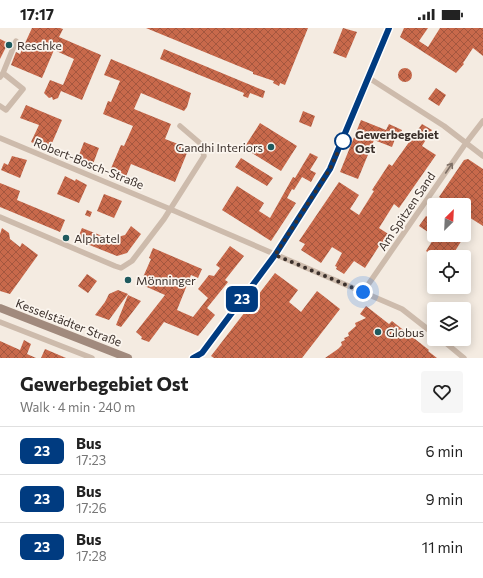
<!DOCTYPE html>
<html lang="en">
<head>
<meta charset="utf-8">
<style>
  :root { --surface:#fff; --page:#f6f6f6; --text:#222; --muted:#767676; --line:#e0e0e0 }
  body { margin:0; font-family:Commissioner,sans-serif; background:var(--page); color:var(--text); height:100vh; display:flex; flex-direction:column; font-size:15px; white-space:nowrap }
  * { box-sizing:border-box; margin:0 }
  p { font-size:13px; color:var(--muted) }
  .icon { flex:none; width:22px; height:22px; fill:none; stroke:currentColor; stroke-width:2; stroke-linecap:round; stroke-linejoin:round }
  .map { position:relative; height:330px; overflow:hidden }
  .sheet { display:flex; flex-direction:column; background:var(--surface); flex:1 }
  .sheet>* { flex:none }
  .badge { padding:0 8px; border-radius:6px; font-size:14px; line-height:26px }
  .needle { width:26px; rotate:24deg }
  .fabs { position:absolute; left:427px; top:170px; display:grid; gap:8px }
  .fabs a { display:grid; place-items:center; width:44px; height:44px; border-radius:4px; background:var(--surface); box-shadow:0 2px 10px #0003; font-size:20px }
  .you { position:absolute; width:20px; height:20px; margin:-10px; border:3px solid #fff; border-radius:50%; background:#1a73e8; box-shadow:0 0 0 6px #1a73e833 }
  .map>.badge { position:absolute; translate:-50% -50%; box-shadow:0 0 0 2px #fff }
  .round { display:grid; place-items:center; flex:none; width:42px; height:42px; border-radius:4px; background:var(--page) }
  .overview { display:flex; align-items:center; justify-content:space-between; height:68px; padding:0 20px }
  h1 { font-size:19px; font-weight:700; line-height:30px }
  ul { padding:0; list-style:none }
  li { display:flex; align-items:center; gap:12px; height:48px; padding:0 20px; border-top:1px solid var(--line) }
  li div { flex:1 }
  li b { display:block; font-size:15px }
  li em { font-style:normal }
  li .badge { min-width:44px; font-weight:700; text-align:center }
  .status { display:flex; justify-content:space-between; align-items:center; height:28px; padding:0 20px; background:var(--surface); direction:ltr }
  .status svg { height:11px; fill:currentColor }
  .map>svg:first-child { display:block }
</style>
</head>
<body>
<div class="status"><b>17:17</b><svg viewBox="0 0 49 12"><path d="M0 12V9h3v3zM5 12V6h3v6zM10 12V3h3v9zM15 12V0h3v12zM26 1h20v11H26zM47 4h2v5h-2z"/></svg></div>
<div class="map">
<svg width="483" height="330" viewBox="0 0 483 330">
  <defs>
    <pattern id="building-cross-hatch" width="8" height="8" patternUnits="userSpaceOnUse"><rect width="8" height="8" fill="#c8694b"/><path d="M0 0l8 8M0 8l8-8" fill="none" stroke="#a4573f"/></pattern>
  </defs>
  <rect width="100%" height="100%" fill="#f4ebe1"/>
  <path fill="url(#building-cross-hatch)" d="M32,0H60L63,1L59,9L101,27L82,72L61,63L58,70L53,72L52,69L49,70L44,65L50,52L63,57L74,31L54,22L42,50L11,37L16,24L20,26Z
    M146,0H308L285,57L280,55L279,58L273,55L274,53L253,46V44Z
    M343,0L357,4L346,30L333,25Z
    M404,0H428L419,13L428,19L440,0H483V28L473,20L463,35L464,36L456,45L400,9Z
    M0,11L8,15L0,31Z
    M164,21L265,63L263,70L250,65L248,70L243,68L244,65L160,31Z
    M111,31L191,65L187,79L184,83L141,65L134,81L171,96L165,111L186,119L184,124L187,125L175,154L131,136L125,151L109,145L121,117L124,118L133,98L103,86L108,73L111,74L120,53L104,47Z
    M398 47a7 7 0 1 1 14 0a7 7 0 1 1-14 0Z
    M436,60L446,67L439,78L428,71Z
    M26,77L62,92L49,122L31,114L39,97L20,90Z
    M303,83L315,88L311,99L299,94Z
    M361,92L386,102L389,96L402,102L400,107L397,106L392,119L374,112L358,151L340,144Z
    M260,95L297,118L281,143L244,120Z
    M422,96L432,102L422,118L436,127L399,180L394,176L379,200L390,207L384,217L381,215L365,240L354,233L344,246L336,241L337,239L335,238L342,225L332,219L321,235L301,222L305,216L299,213L339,154L359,167L350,181L359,187L374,163L372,162L389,136L392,138Z
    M84,114L99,120L93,136L89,137L77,132Z
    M310,125L318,129L310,142L316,145L311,154L302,149L294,162L292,161L287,170L296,175L271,213L222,182L237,158L264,175L259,183L270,190L293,149L295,150Z
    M12,128L27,132L20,150L1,142L4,135L8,137Z
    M241,130L273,150L267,158L235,139Z
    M468,131L483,141V198L464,186V177H451L439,169L464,132Z
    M65,148L75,153L76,151L87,157L79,175L57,166Z
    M0,155L20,163L17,172L65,192L60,204L0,179Z
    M104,166L122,173L114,190L97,183Z
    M87,182L92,184L90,189L85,187Z
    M426,188L434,193V208L419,198Z
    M131,198L141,206L127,225L117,228L77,212L82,200L110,211L125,207Z
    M2,200L9,205L10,211L20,219L22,215L38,227L10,266L0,263V206Z
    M436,207H465L452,228L444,223L440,229H435L426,223Z
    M230,218L244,228L225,252L228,254L207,280L215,287L198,308L164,294L149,314L141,311L142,309L136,304L165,267L140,256L151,231L149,230L153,220L202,241L198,250L191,247L177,282L193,289L208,270L198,261L209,247L214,248L220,240L216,237Z
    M275,245L298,262L289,274L301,284L317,263L340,281L302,330H214L211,328Z
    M87,246L97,253L88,265L78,258Z
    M118,262L128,266L109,292L95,287L105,274L109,266Z
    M128,267L141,273L121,299L116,297Z
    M366,278L389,296L392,293L429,322L428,323L437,330H325L338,321L342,317L341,314L345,312L344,310L349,308L348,305L356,298L355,295L366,290L360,286Z
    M24,312L31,316L27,326L36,330H0V313L20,322Z
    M45,321L66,330H41Z"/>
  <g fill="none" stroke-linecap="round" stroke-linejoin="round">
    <path stroke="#cdbbac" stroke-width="5.5" d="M3,45L16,13
      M0,49L3,45L23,61L6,82L0,78
      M369,50L444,98L483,128
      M0,110L170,181L402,281L434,306
      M0,189L115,238L121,240L132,233L164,191L204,128L201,116L180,98
      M363,264L466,115L483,93
      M0,294L92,330
      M441,311L464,330
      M193,330L202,325L275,227L330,141L389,0"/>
    <path stroke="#a18a7d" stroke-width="8" d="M0,280L128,330"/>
  </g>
  <defs><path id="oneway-shaft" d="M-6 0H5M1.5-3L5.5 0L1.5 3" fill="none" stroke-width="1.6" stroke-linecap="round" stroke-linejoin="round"/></defs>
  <use stroke="#7d6f65" href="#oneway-shaft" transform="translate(449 140) rotate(-56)"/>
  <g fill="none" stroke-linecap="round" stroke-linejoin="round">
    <g stroke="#fff" stroke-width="9">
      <path id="line" d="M193,330L202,325L275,227L330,141L389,0"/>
    </g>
    <use href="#line" stroke="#003b80" stroke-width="6"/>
    <path stroke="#3b302b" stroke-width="4" stroke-dasharray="0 7.2" d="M343,113L330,141L275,227L363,264"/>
  </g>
  <g fill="#1f5a5e" stroke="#fbf5ee" stroke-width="1.5">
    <circle cx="9" cy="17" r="4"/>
    <circle cx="271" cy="119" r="4"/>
    <circle cx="66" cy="210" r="4"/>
    <circle cx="128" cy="252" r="4"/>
    <circle cx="378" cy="304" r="4"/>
  </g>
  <circle fill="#fff" stroke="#003b80" stroke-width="2" cx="343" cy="113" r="8"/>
  <g text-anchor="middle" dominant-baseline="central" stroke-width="3.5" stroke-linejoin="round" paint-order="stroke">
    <g font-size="12" fill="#3b302b" stroke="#fbf5ee" text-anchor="start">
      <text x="17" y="17">Reschke</text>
      <text x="263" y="119" text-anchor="end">Gandhi Interiors</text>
      <text x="74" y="210">Alphatel</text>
      <text x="136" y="252">Mönninger</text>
      <text x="386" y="304">Globus</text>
    </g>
    <g font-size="12" font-weight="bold" fill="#3b302b" stroke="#fbf5ee" text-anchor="start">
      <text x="355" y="106">Gewerbegebiet<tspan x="355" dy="14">Ost</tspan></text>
    </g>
    <g font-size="12" fill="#3b302b" stroke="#fbf5ee">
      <text transform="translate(89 135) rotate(22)">Robert-Bosch-Straße</text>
      <text transform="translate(406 183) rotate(-56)">Am Spitzen Sand</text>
      <text transform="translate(69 294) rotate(21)">Kesselstädter Straße</text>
    </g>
  </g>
</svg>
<div class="fabs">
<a><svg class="needle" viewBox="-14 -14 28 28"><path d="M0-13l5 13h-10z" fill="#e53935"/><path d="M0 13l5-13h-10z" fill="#767676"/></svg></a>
<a><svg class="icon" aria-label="locate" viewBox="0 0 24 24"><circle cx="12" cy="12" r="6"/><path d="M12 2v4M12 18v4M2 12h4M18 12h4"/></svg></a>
<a><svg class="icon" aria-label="layers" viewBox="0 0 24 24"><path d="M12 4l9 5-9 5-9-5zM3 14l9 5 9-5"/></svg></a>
</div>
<div class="you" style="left:363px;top:264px"></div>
<b class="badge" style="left:242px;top:271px;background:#003b80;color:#fff">23</b>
</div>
<section class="sheet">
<div class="overview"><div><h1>Gewerbegebiet Ost</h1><p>Walk · 4 min · 240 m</p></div><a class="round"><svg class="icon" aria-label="heart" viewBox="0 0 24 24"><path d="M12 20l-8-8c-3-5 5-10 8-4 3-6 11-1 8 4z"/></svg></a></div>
<ul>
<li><span class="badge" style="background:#003b80;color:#fff">23</span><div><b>Bus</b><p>17:23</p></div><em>6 min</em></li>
<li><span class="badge" style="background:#003b80;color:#fff">23</span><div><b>Bus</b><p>17:26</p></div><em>9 min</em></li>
<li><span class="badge" style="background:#003b80;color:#fff">23</span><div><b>Bus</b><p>17:28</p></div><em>11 min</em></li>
</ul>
</section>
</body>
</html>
